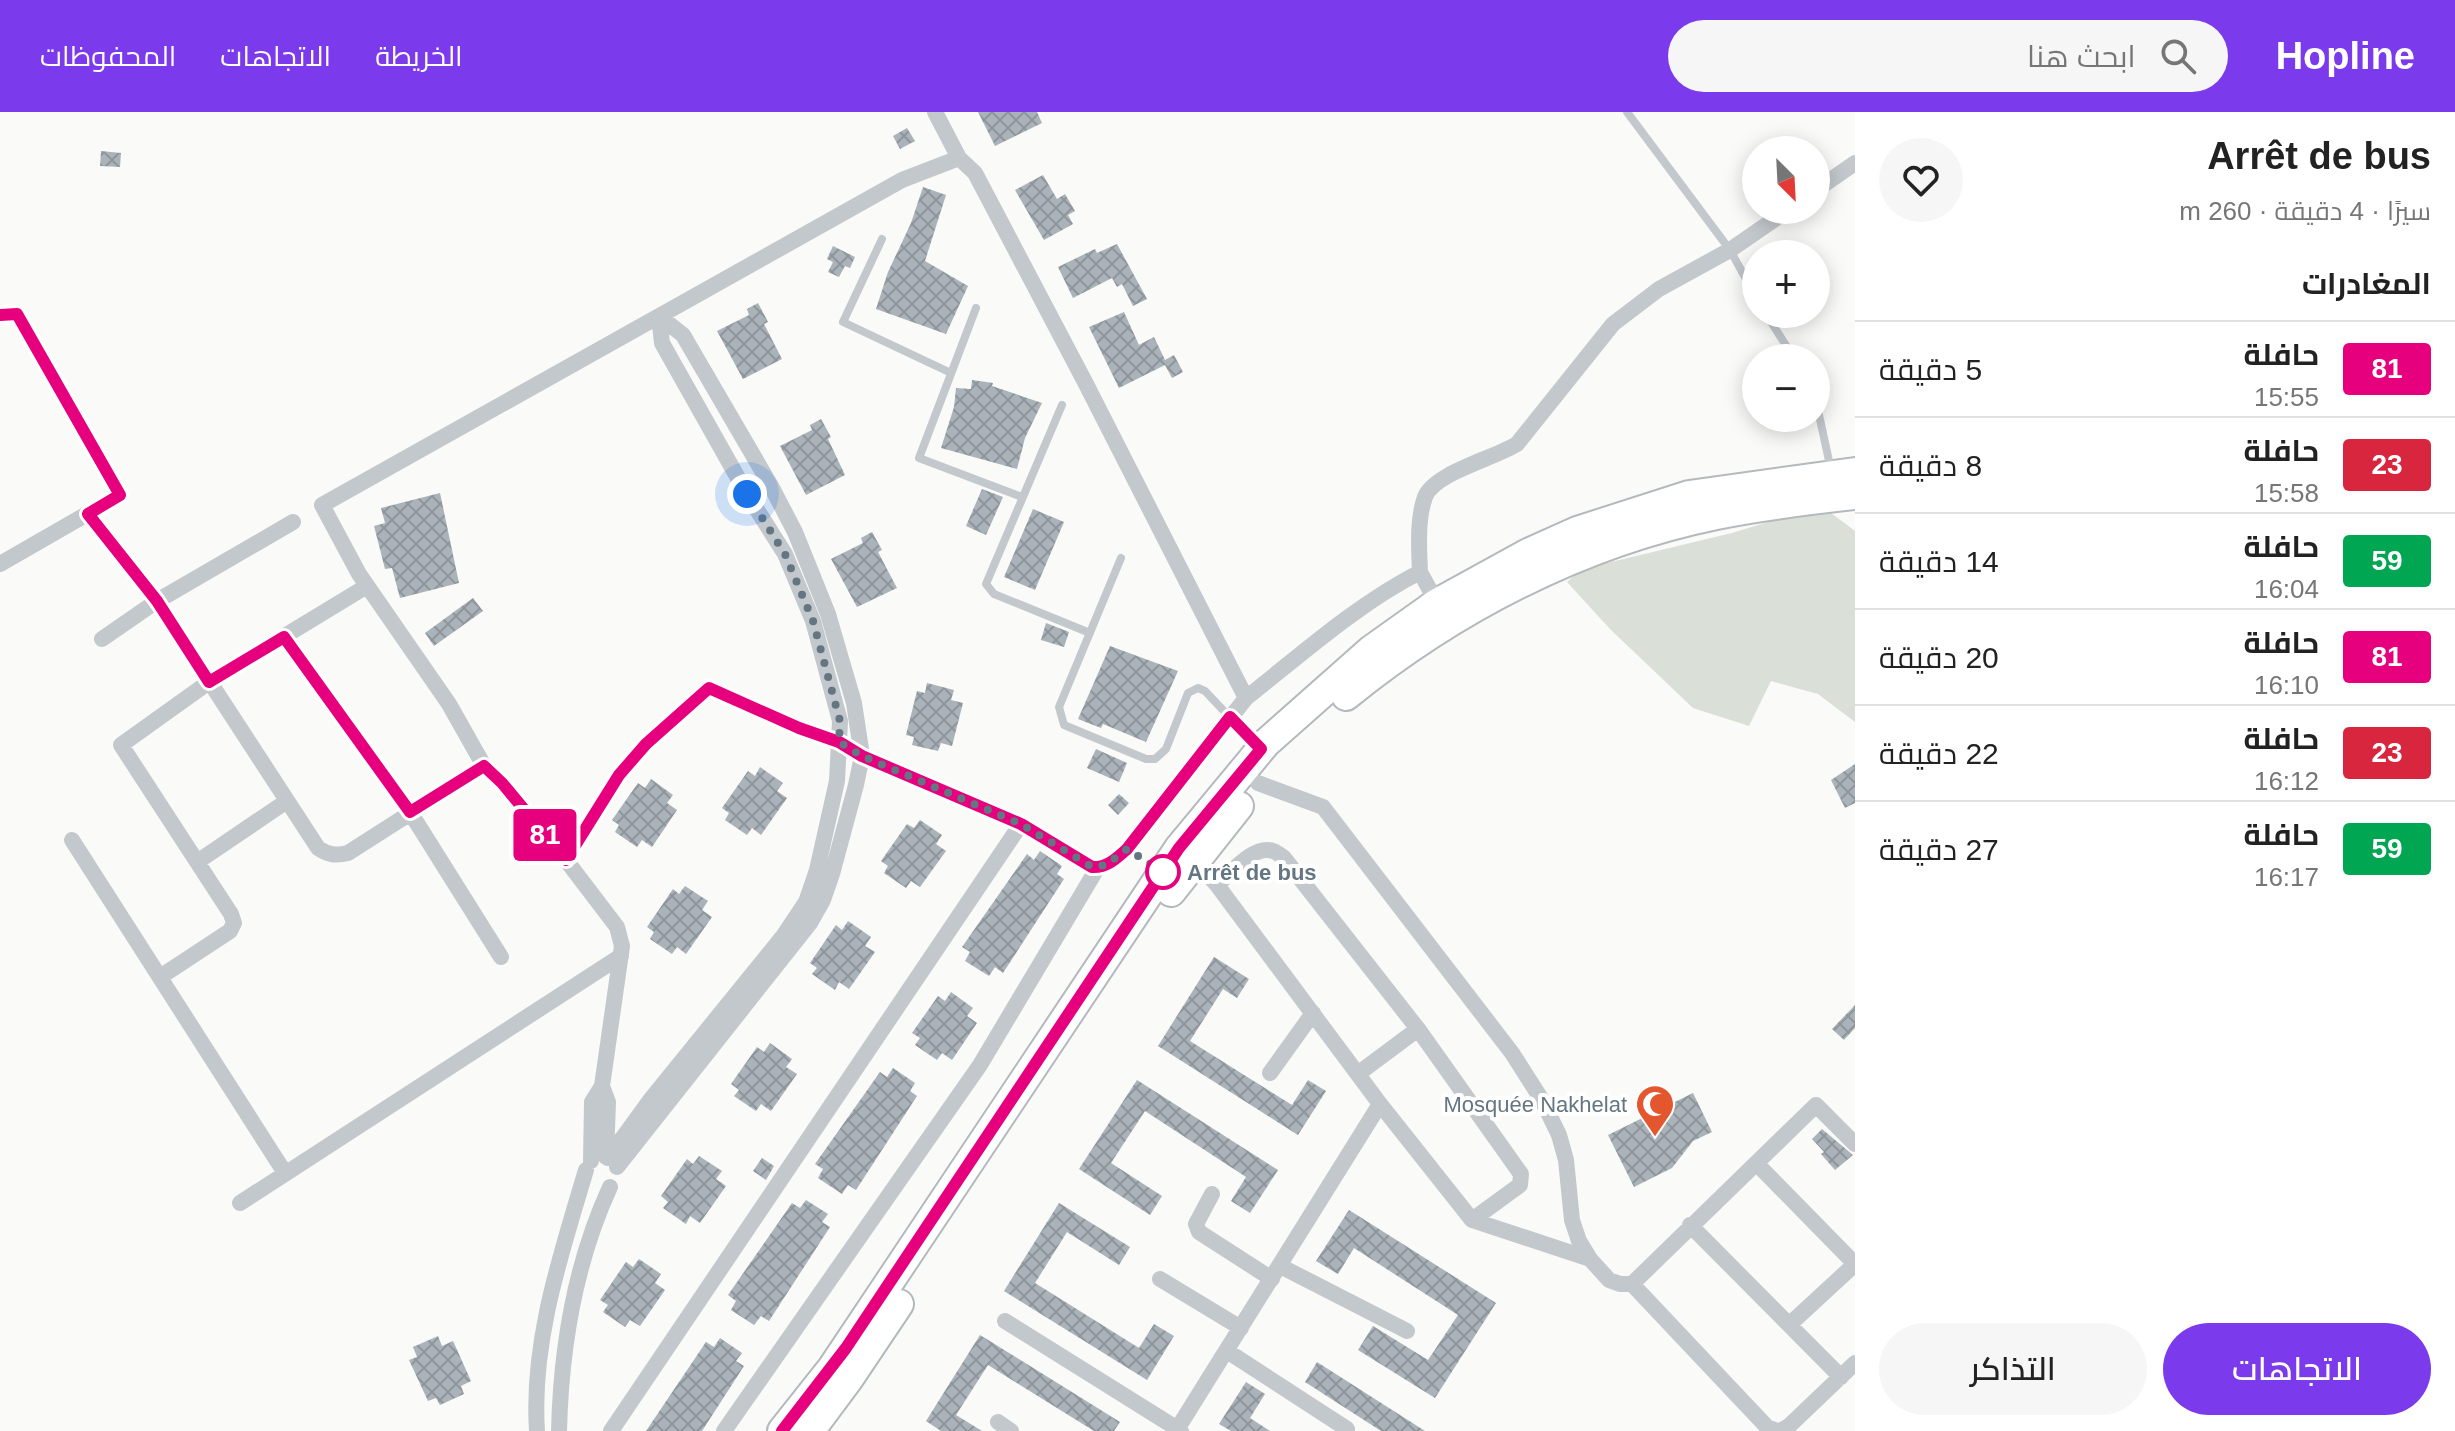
<!DOCTYPE html>
<html lang="ar">
<head>
<meta charset="utf-8">
<style>
  :root { --surface:#fff; --page:#f6f6f6; --text:#222; --muted:#767676; --line:#e0e0e0; --accent:#7c3aed }
  body { margin:0; font-family:Arial,Cairo,sans-serif; background:var(--page); color:var(--text); direction:rtl; height:100vh; display:flex; flex-direction:column; font-size:30px; white-space:nowrap }
  * { box-sizing:border-box; margin:0 }
  p { font-size:26px; color:var(--muted) }
  .icon { flex:none; width:44px; height:44px; fill:none; stroke:currentColor; stroke-width:2; stroke-linecap:round; stroke-linejoin:round }
  .map { position:relative; flex:1; overflow:hidden; direction:ltr }
  .panel { display:flex; flex-direction:column; background:var(--surface); width:600px }
  .panel>* { flex:none }
  .badge { padding:0 16px; border-radius:6px; font-size:28px; line-height:52px }
  .needle { width:52px; rotate:156deg }
  .fabs { position:absolute; left:1742px; top:24px; display:grid; gap:16px }
  .fabs a { display:grid; place-items:center; width:88px; height:88px; border-radius:50%; background:var(--surface); box-shadow:0 4px 20px #0003; font-size:40px }
  .you { position:absolute; width:40px; height:40px; margin:-20px; border:6px solid #fff; border-radius:50%; background:#1a73e8; box-shadow:0 0 0 12px #1a73e833 }
  .map>.badge { position:absolute; translate:-50% -50%; box-shadow:0 0 0 4px #fff }
  h2 { padding:0 24px; font-size:30px; line-height:72px }
  .round { display:grid; place-items:center; flex:none; width:84px; height:84px; border-radius:42px; background:var(--page) }
  .head { display:flex; align-items:center; justify-content:space-between; height:136px; padding:0 24px }
  h1 { font-size:38px; font-weight:600; line-height:60px }
  .cta { display:flex; gap:16px; margin-top:auto; padding:16px 24px }
  .cta a { flex:1; height:92px; border-radius:48px; background:var(--accent); color:#fff; font-size:32px; font-weight:600; line-height:92px; text-align:center }
  .cta a+a { background:var(--page); color:var(--text) }
  ul { padding:0; list-style:none }
  li { display:flex; align-items:center; gap:24px; height:96px; padding:0 24px; border-top:2px solid var(--line) }
  li div { flex:1 }
  li b { display:block; font-size:30px }
  li em { font-style:normal }
  li .badge { min-width:88px; font-weight:700; text-align:center }
  header { display:flex; align-items:center; gap:48px; box-sizing:border-box; height:112px; padding:0 40px; background:var(--accent); color:#fff }
  header strong { font-size:38px }
  nav { display:flex; gap:44px; margin-inline-start:auto; font-size:28px }
  .search { width:560px; height:72px; background:var(--page); display:flex; align-items:center; gap:20px; box-sizing:border-box; padding:0 28px; border-radius:44px; color:var(--muted); font-size:30px }
  main { display:flex; flex:1; min-height:0 }
  .map>svg:first-child { display:block }
</style>
</head>
<body>
<header>
<strong>Hopline</strong>
<div class="search"><svg class="icon" aria-label="search" viewBox="0 0 24 24"><circle cx="10" cy="10" r="6"/><path d="M15 15l6 6"/></svg>ابحث هنا</div>
<nav><a>الخريطة</a><a>الاتجاهات</a><a>المحفوظات</a></nav>
</header>
<main>
<section class="panel">
<div class="head"><div><h1>Arrêt de bus</h1><p>سيرًا · 4 دقيقة · 260 m</p></div><a class="round"><svg class="icon" aria-label="heart" viewBox="0 0 24 24"><path d="M12 20l-8-8c-3-5 5-10 8-4 3-6 11-1 8 4z"/></svg></a></div>
<h2>المغادرات</h2>
<ul>
<li><span class="badge" style="background:#e6007e;color:#fff">81</span><div><b>حافلة</b><p>15:55</p></div><em>5 دقيقة</em></li>
<li><span class="badge" style="background:#d7263d;color:#fff">23</span><div><b>حافلة</b><p>15:58</p></div><em>8 دقيقة</em></li>
<li><span class="badge" style="background:#00a651;color:#fff">59</span><div><b>حافلة</b><p>16:04</p></div><em>14 دقيقة</em></li>
<li><span class="badge" style="background:#e6007e;color:#fff">81</span><div><b>حافلة</b><p>16:10</p></div><em>20 دقيقة</em></li>
<li><span class="badge" style="background:#d7263d;color:#fff">23</span><div><b>حافلة</b><p>16:12</p></div><em>22 دقيقة</em></li>
<li><span class="badge" style="background:#00a651;color:#fff">59</span><div><b>حافلة</b><p>16:17</p></div><em>27 دقيقة</em></li>
</ul>
<div class="cta"><a>الاتجاهات</a><a>التذاكر</a></div>
</section>
<div class="map">
<svg width="1855" height="1319" viewBox="0 0 1855 1319">
  <defs>
    <pattern id="building-cross-hatch" width="8" height="8" patternUnits="userSpaceOnUse" patternTransform="scale(2)"><rect width="8" height="8" fill="#aab3b9"/><path d="M0 0l8 8M0 8l8-8" fill="none" stroke="#8e969c"/></pattern>
  </defs>
  <rect width="100%" height="100%" fill="#fafaf8"/>
  <path fill="#dadfd7" d="M1831,401L1855,419V610L1818,582L1771,569L1749,614L1693,596L1610,517L1567,470L1582,457L1732,421L1794,402Z"/>
  <path fill="url(#building-cross-hatch)" d="M978,0H1037L1042,11L995,34Z
    M907,16L915,29L900,37L893,24Z
    M101,39L121,41L120,55L100,54Z
    M1043,63L1057,87L1065,82L1075,99L1068,103L1073,112L1044,128L1015,78Z
    M923,75L946,83L925,149L968,174L946,222L876,197L888,160L911,111Z
    M1117,132L1147,187L1133,194L1122,172L1117,175L1112,166L1073,186L1058,155L1095,137L1097,141Z
    M833,134L855,145L850,156L845,154L839,165L828,160L833,150L827,147Z
    M758,191L768,210L764,212L782,247L743,267L717,219L749,203L747,197Z
    M1124,200L1139,233L1154,225L1165,248L1174,243L1183,260L1172,266L1165,253L1119,276L1089,215Z
    M972,268L993,271L992,274L1042,291L1025,326L1017,357L941,336L954,295L956,276L971,277Z
    M821,307L831,325L828,327L845,363L806,383L780,334L812,318L810,313Z
    M982,377L1003,385L986,423L966,414Z
    M440,381L459,471L400,486L392,456L385,457L374,414L385,411L381,396Z
    M1033,397L1064,410L1035,478L1004,465Z
    M872,420L882,438L878,440L897,476L857,495L831,447L863,431L861,426Z
    M473,486L483,499L434,534L425,521Z
    M1046,511L1069,520L1064,535L1041,528Z
    M1110,534L1178,559L1146,630L1103,612L1101,616L1078,607Z
    M927,571L954,578L951,588L963,591L952,634L941,631L938,639L912,633L914,625L906,623L917,579L925,581Z
    M1096,637L1127,651L1119,670L1087,656Z
    M1855,652V691L1845,696L1831,668Z
    M760,655L783,671L777,679L787,686L761,723L752,716L747,723L725,708L729,701L722,696L748,659L755,664Z
    M651,667L673,683L667,691L677,698L652,735L642,728L637,735L615,720L619,713L612,708L638,671L645,676Z
    M1119,682L1129,691L1118,703L1108,693Z
    M920,708L942,723L936,732L946,739L920,775L911,769L906,776L884,761L888,754L881,749L907,712L914,716Z
    M1040,739L1062,754L1057,762L1064,767L1003,861L995,855L989,864L965,849L970,840L962,835L1027,742L1034,748Z
    M685,774L708,789L702,798L712,805L686,842L677,835L672,842L650,827L654,820L647,815L673,777L679,782Z
    M848,809L871,825L865,834L875,840L849,877L839,870L835,878L812,862L817,856L810,851L836,813L842,818Z
    M1214,845L1249,867L1237,886L1223,877L1190,929L1292,993L1308,968L1326,979L1298,1023L1158,934Z
    M951,880L973,896L967,904L977,911L952,948L942,941L937,948L915,933L920,926L912,921L938,884L945,889Z
    M1855,893V916L1844,928L1832,917Z
    M770,931L792,947L786,955L797,962L771,999L761,992L756,999L734,984L739,978L731,972L757,935L764,940Z
    M893,956L915,971L910,979L917,984L856,1078L848,1073L842,1082L818,1066L823,1057L815,1052L880,960L887,965Z
    M1137,968L1278,1058L1250,1101L1231,1089L1246,1065L1145,999L1111,1051L1162,1084L1150,1103L1079,1057Z
    M1693,981L1712,1020L1693,1029L1672,1056L1634,1075L1608,1023Z
    M1822,1017L1853,1043L1835,1058L1821,1042L1824,1040L1812,1027Z
    M699,1044L722,1059L716,1067L726,1074L700,1111L690,1104L686,1112L663,1096L668,1090L661,1084L687,1047L693,1052Z
    M762,1046L774,1054L766,1068L753,1059Z
    M806,1088L828,1102L822,1110L830,1115L769,1209L761,1204L754,1213L731,1198L736,1189L728,1183L792,1091L800,1096Z
    M1059,1091L1130,1135L1119,1153L1067,1120L1035,1171L1139,1236L1154,1212L1174,1224L1147,1268L1004,1179Z
    M1349,1098L1496,1191L1435,1286L1358,1238L1373,1214L1428,1248L1458,1203L1354,1136L1338,1162L1316,1149Z
    M639,1147L661,1162L655,1171L665,1178L640,1214L630,1208L625,1215L603,1200L608,1193L600,1188L626,1150L633,1155Z
    M980,1223L1120,1310L1114,1319H1094L988,1253L956,1303L982,1319H941L926,1309Z
    M438,1224L442,1234L453,1229L471,1269L461,1274L464,1282L440,1293L436,1286L428,1289L409,1248L417,1245L413,1235Z
    M720,1226L742,1241L736,1249L744,1254L702,1319H646L706,1230L714,1235Z
    M1317,1250L1425,1319H1381L1305,1270Z
    M1246,1270L1265,1282L1250,1306L1270,1319H1231L1219,1312Z"/>
  <g fill="none" stroke-linecap="round" stroke-linejoin="round">
    <g stroke="#b4b9bd" stroke-width="32">
      <path id="trunk" d="M1346,584C1453,497 1580,431 1716,403C1761,394 1809,388 1855,383
        M1171,780L1239,694
        M782,1319L832,1256L1179,736L1266,631L1371,538L1437,491L1528,441L1577,419L1689,383L1855,360
        M810,1319L848,1268L899,1192"/>
    </g>
    <path stroke="#c3c8cc" stroke-width="8" d="M1627,0L1730,138L1756,185
      M882,127L843,210L951,261
      M976,196L919,346L1022,385
      M1766,202L1794,246
      M1816,289L1831,358
      M1062,293L986,472L994,482L1090,521
      M1121,446L1059,595L1064,613L1146,647H1155L1166,637L1188,581L1198,576L1205,579L1258,635"/>
    <path stroke="#c3c8cc" stroke-width="16" d="M1816,78L1855,51
      M0,203L17,202L120,383L0,452
      M88,402L157,489L318,736C328,743 336,744 348,741L484,654L502,671L566,748L617,815L622,834L602,974L592,990L591,1049
      M1420,460L1437,491
      M284,525L410,700L501,845
      M102,527L157,489L293,410
      M1246,586C1302,542 1356,493 1420,460C1419,436 1417,407 1425,385C1434,361 1495,346 1517,332L1613,212L1659,177L1730,138L1788,98
      M484,654L449,592L359,462L322,393L902,68L959,46
      M1258,671L1323,695L1512,941L1542,988L1559,1023L1566,1048L1572,1108L1579,1129L1590,1147L1609,1168L1620,1172H1632L1816,993L1855,1032
      M72,728L285,1061
      M566,748L619,663L646,632L709,576L799,616L839,630L862,644L1021,712L1092,755C1107,756 1116,746 1127,737L1246,586L1086,272L975,61L959,46L935,0
      M1195,748L1217,773L1380,992L1472,1108L1590,1147
      M197,750L287,689
      M1217,773C1230,762 1254,732 1273,739C1277,740 1281,744 1284,746L1418,917L1521,1062L1520,1073L1472,1108
      M160,865L230,819L234,811L231,802L121,633L209,570L367,474
      M1270,961L1313,901
      M1359,961L1418,917
      M602,974L608,990L606,1045
      M608,1046L651,987L784,823L806,790L817,758L837,669L840,609L813,509L785,442L747,382L662,231L659,204L683,223L771,374L795,420L828,502L854,591L862,644L856,673L832,762L823,788L810,811L617,1055
      M1757,1052L1855,1152
      M1212,1082L1196,1112L1199,1120L1272,1167
      M240,1091L621,844
      M1690,1113L1841,1265
      M1280,1154L1407,1219
      M1160,1167L1241,1216
      M1632,1172L1767,1315L1777,1319
      M1005,1209L1181,1319
      M1790,1212L1855,1152
      M1227,1239L1347,1317
      M998,1310L1011,1319
      M537,1319C531,1230 561,1142 586,1058
      M559,1319C561,1236 575,1151 610,1075
      M611,1319L1021,712
      M724,1319L980,953L1098,755
      M1176,1319L1380,992
      M1780,1319L1789,1314L1855,1251"/>
    <use href="#trunk" stroke="#fff" stroke-width="28"/>
  </g>
  <g fill="none" stroke-linecap="round" stroke-linejoin="round">
    <g stroke="#fff" stroke-width="18">
      <path id="line" d="M0,203L17,202L120,383L88,402L157,489L209,570L284,525L410,700L484,654L502,671L566,748L619,663L646,632L709,576L799,616L839,630L862,644L1021,712L1092,755C1107,756 1117,746 1127,737L1230,605L1261,637L1179,736L846,1236L782,1319"/>
    </g>
    <use href="#line" stroke="#e6007e" stroke-width="12"/>
    <path stroke="#657683" stroke-width="8" stroke-dasharray="0 14.4" d="M747,382L785,442L813,509L840,609L839,630L862,644L1021,712L1092,755L1106,753L1127,737L1163,760"/>
  </g>
  <defs>
    <g id="mosque-pin" transform="scale(2)"><path d="M0 17L-7.5 6A9.5 9.5 0 1 1 7.5 6Z" fill="#e4572e" stroke="#fff"/><path d="M3.5-4.9A6 6 0 1 0 3.5 4.9A5 5 0 1 1 3.5-4.9Z" fill="#fff"/></g>
  </defs>
  <g fill-rule="evenodd">
    <use href="#mosque-pin" x="1655" y="992"/>
  </g>
  <circle fill="#fff" stroke="#e6007e" stroke-width="4" cx="1163" cy="760" r="16"/>
  <g text-anchor="middle" dominant-baseline="central" stroke-width="8" stroke-linejoin="round" paint-order="stroke">
    <g font-size="22" font-weight="bold" fill="#657683" stroke="#fff" text-anchor="start">
      <text x="1187" y="760">Arrêt de bus</text>
    </g>
    <g font-size="22" fill="#657683" stroke="#fff" text-anchor="end">
      <text x="1627" y="992">Mosquée Nakhelat</text>
    </g>
  </g>
</svg>
<div class="fabs">
<a><svg class="needle" viewBox="-14 -14 28 28"><path d="M0-13l5 13h-10z" fill="#e53935"/><path d="M0 13l5-13h-10z" fill="#767676"/></svg></a>
<a>+</a>
<a>−</a>
</div>
<div class="you" style="left:747px;top:382px"></div>
<b class="badge" style="left:545px;top:723px;background:#e6007e;color:#fff">81</b>
</div>
</main>
</body>
</html>
